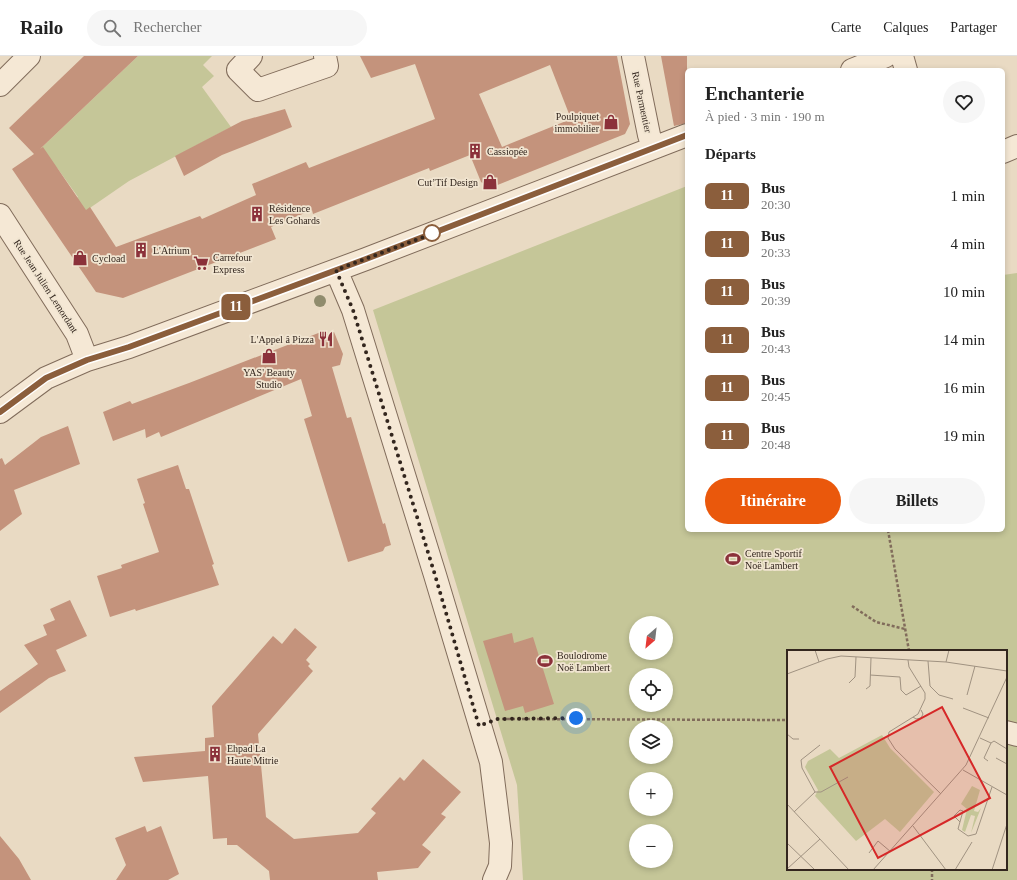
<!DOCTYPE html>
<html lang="fr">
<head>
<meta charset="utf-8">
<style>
  :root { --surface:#fff; --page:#f6f6f6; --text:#222; --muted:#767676; --line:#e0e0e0; --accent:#ea580c }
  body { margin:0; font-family:Georgia,serif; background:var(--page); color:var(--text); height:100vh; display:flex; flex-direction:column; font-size:15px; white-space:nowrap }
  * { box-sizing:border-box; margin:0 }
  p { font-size:13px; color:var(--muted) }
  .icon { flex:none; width:22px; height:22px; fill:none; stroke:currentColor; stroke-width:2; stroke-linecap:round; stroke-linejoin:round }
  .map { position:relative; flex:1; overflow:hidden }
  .side { position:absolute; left:685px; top:12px; width:320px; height:464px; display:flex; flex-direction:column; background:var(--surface); border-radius:6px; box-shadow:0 2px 6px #0003 }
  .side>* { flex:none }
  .badge { padding:0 8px; border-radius:6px; font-size:14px; line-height:26px }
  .needle { width:26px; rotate:208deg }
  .fabs { position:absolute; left:629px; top:560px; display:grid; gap:8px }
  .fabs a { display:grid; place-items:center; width:44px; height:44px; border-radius:50%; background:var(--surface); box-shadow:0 2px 6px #0003; font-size:20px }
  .you { position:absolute; width:20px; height:20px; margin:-10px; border:3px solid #fff; border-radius:50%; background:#1a73e8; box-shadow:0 0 0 6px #1a73e833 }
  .map>.badge { position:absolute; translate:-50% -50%; box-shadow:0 0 0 2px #fff }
  h2 { padding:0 20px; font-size:15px; line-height:36px }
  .round { display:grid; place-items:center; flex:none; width:42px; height:42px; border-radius:21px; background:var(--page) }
  .head { display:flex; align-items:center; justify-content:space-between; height:68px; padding:0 20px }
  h1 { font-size:19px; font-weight:700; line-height:30px }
  .action { display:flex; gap:8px; margin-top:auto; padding:8px 20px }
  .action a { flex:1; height:46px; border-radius:24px; background:var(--accent); color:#fff; font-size:16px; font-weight:700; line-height:46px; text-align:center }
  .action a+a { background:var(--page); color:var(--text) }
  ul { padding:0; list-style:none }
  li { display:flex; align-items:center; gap:12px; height:48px; padding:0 20px }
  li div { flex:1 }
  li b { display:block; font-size:15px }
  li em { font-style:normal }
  li .badge { min-width:44px; font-weight:700; text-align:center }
  header { display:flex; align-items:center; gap:24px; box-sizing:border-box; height:56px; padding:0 20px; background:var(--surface); border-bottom:1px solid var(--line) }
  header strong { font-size:19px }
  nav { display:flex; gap:22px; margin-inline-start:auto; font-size:14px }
  .search { width:280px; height:36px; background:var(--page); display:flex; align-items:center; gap:10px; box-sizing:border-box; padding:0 14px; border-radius:22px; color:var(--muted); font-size:15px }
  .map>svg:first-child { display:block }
</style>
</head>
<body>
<header>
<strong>Railo</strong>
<div class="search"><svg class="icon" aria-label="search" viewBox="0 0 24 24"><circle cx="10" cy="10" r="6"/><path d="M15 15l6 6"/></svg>Rechercher</div>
<nav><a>Carte</a><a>Calques</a><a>Partager</a></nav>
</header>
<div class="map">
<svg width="1017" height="824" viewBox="0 0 1017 824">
  <rect width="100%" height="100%" fill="#e9dac3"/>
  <path fill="#c5c698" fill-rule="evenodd" d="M138,0H212L203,9L214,20L202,31L231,71L129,125L84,156L75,143L78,141L58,113L40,93Z
    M687,130V474H1003V219L1017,217V824H523L517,729L373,254ZM636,567H666V597H636ZM788,595H1006V813H788ZM636,619H666V649H636ZM636,671H666V701H636ZM636,723H666V753H636ZM636,775H666V805H636Z"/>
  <path fill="#c4937c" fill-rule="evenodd" d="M84,0H138L40,93L43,91L86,154L90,151L116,191L200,160L202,163L256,139L252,128L306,106L309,112L435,63L415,8L371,22L360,0H617L630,68L625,78L490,132L481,126L470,99L430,115L429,112L313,158L312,154L271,171L276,183L123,242L96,236L12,113L34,98L9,72ZM550,9L571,63L502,91L479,38Z
    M661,0H687V67L674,70Z
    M285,53L292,71L222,99L184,120L175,100L242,65Z
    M321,276L323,280L334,276L343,298L340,309L332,311L347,362L351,361L383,468L385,467L391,489L385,491L383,495L348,506L304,363L312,360L301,323L161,381L159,376L146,382L145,373L113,385L103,356L130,345L132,348L189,327Z
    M68,370L80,408L14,434L22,458L0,475V403L2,402L5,409L41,381Z
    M178,409L186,433H189L214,508L212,509L219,529L136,555L135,553L110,561L97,520L122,512L121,509L159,496L143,448L145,447L137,423Z
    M70,544L87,580L56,594L66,615L49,622L0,657V635L38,608L24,589L47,579L43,569L55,564L50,553Z
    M295,572L317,591L306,604L310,608L308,610L313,615L258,678L266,761L294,783L358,777L376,757L371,753L400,721L404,725L423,703L461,736L441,758L446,761L422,789L431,796L418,812L377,816L378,824H270L269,815L237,789H227V782L213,783L208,720L143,726L134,701L205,695V682L214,681L212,650L273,580L282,588Z
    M512,577L514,587L533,581L554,648L525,657L523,650L505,655L483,585Z
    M145,770L147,776L161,770L179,818L168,824H116L126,809L115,782Z
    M0,780L19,803L31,824H0Z"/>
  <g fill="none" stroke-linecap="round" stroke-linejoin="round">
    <g stroke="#816c5b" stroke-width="24">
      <path id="minor" d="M251,0L238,14L258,34L327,10L325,0
        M633,0L649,79L653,92
        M902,0L906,14
        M852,14L886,0
        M0,29L29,0
        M1003,96L1017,90
        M0,159L77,278L87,304
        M336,214L353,254L435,519L491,706L501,787L500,810L494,824
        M0,356L46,322L87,304L129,291L366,203L687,79
        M1006,676L1017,679"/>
    </g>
    <path stroke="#816c5b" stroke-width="2.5" stroke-dasharray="3 2" stroke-linecap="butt" d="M888,474L909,595
      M852,550L876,566L905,573
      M502,663L788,664
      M932,813V824"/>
    <use href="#minor" stroke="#f5e8d5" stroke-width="22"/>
  </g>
  <circle fill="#908c6d" cx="320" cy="245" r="6"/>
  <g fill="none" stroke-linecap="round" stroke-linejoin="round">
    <g stroke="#fff" stroke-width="9">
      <path id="line" d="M0,356L46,322L87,304L129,291L366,203L687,79"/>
    </g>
    <use href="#line" stroke="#8b5e3c" stroke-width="6"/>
    <path stroke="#33261e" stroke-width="4" stroke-dasharray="0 7.2" d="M432,177H434L336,214L353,254L435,519L479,670L497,663L576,662"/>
  </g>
  <defs>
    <g id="shop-bare" transform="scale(1.2)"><path d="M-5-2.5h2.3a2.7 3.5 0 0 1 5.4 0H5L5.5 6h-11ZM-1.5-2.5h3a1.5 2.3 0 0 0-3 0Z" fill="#8b313a" stroke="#f1e5d1" stroke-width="2.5" paint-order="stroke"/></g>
    <g id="building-bare" transform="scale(1.2)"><path d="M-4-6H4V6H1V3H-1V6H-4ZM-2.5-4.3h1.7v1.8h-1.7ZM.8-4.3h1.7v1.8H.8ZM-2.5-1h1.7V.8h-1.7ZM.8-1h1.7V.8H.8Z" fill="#8b313a" stroke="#f1e5d1" stroke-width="2.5" paint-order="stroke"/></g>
    <g id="supermarket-bare" transform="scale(1.2)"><path d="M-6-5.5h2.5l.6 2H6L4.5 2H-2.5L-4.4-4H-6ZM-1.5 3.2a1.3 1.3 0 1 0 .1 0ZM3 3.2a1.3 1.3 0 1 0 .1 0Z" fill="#8b313a" stroke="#f1e5d1" stroke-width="2.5" paint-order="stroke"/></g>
    <g id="restaurant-bare" transform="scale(1.2)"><path d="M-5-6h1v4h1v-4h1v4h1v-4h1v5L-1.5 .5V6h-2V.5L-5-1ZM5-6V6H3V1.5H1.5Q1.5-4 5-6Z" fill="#8b313a" stroke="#f1e5d1" stroke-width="2.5" paint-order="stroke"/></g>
    <g id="stadium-bare" transform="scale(1.2)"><path d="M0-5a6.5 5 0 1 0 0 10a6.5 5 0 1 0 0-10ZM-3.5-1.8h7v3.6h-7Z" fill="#8b313a" stroke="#f1e5d1" stroke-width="2.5" paint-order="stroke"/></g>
  </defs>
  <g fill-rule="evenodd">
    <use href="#shop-bare" x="611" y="66"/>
    <use href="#building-bare" x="475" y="95"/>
    <use href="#shop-bare" x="490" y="126"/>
    <use href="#building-bare" x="257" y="158"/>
    <use href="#building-bare" x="141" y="194"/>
    <use href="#shop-bare" x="80" y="202"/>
    <use href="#supermarket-bare" x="201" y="207"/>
    <use href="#restaurant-bare" x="326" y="283"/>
    <use href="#shop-bare" x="269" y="300"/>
    <use href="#stadium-bare" x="733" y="503"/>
    <use href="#stadium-bare" x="545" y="605"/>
    <use href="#building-bare" x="215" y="698"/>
  </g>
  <circle fill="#fff" stroke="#8b5e3c" stroke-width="2" cx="432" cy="177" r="8"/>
  <g text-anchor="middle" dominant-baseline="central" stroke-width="3.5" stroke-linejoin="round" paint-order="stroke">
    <g font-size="10" fill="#33261e" stroke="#f1e5d1">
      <text transform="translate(642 46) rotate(78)">Rue Parmentier</text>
      <text transform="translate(46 230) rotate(57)">Rue Jean Julien Lemordant</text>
    </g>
    <g font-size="10" fill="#33261e" stroke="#f1e5d1" text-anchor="start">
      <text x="599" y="60" text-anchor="end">Poulpiquet<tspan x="599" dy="12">immobilier</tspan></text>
      <text x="487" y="95">Cassiopée</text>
      <text x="478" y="126" text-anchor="end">Cut’Tif Design</text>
      <text x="269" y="152">Résidence<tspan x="269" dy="12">Les Gohards</tspan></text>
      <text x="153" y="194">L'Atrium</text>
      <text x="213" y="201">Carrefour<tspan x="213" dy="12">Express</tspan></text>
      <text x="92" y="202">Cycload</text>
      <text x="314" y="283" text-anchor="end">L'Appel â Pizza</text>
      <text x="269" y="316" text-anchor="middle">YAS' Beauty<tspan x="269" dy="12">Studio</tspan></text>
      <text x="745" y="497">Centre Sportif<tspan x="745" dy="12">Noë Lambert</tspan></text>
      <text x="557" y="599">Boulodrome<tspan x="557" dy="12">Noë Lambert</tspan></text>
      <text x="227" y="692">Ehpad La<tspan x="227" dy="12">Haute Mitrie</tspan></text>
    </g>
  </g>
  <g transform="translate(787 594)">
    <rect width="220" height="220" fill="#e9dac3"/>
    <path d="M95,85L103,98L147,142L113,182L98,169L69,191L28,146L31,140L18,117L21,111L43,99L52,108ZM185,136L193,140L187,161L191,162L194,158L184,183L188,166L184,165L178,182L175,180L180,159L174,154Z" fill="#c5c698"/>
    <path fill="none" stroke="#a09281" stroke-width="1" d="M28,0L32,12M121,10L122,17L138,43V49L131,64L102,82L101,88L108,99L154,144M141,11L143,36L152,45L166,49M159,12L162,0M0,24L40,9L54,6L159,12L220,21M83,25L113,27L114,40L119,45L134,36M62,33L68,27L69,7M79,39L83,36L84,8M180,45L188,16M176,58L202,68M126,67L129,69L134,68L136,64L134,60M0,84L6,89H12M193,88L204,93L207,91L220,99M209,108L220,114M201,111L197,108L204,93M176,120L220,145M28,142H34L61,127M0,154L62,220M7,162L28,142L15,118L14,110L33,95M173,172L167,166L173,160L176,161L171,179L181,186L189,184L205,137M126,176L159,220M0,193L28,220M82,203L91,191L104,202M0,219L33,189M86,220L179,115L220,27M168,220L185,192M205,220L220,174"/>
    <path fill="#d62828" fill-opacity="0.15" stroke="#d62828" stroke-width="2" d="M155,57L203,148L91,208L43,117Z"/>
    <rect width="220" height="220" fill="none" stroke="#33261e" stroke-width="2"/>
  </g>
</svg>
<div class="fabs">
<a><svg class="needle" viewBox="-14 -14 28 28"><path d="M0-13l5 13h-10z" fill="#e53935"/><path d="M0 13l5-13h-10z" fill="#767676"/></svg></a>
<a><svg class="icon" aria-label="locate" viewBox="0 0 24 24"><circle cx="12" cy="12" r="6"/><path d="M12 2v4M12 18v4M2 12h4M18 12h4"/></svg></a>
<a><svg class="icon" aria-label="layers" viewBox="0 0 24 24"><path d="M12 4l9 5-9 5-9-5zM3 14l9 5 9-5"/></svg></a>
<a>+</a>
<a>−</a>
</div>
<div class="you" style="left:576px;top:662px"></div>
<b class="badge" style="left:236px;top:251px;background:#8b5e3c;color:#fff">11</b>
<section class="side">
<div class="head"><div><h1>Enchanterie</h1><p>À pied · 3 min · 190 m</p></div><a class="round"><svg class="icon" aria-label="heart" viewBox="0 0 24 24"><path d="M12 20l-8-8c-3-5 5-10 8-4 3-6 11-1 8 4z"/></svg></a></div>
<h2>Départs</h2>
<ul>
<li><span class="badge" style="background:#8b5e3c;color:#fff">11</span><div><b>Bus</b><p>20:30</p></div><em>1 min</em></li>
<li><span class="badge" style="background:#8b5e3c;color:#fff">11</span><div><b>Bus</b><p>20:33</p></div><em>4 min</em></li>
<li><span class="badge" style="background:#8b5e3c;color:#fff">11</span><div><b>Bus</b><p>20:39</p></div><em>10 min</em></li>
<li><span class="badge" style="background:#8b5e3c;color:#fff">11</span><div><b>Bus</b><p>20:43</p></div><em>14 min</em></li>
<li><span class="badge" style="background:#8b5e3c;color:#fff">11</span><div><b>Bus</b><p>20:45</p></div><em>16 min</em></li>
<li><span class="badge" style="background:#8b5e3c;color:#fff">11</span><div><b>Bus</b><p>20:48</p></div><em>19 min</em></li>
</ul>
<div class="action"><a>Itinéraire</a><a>Billets</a></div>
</section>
</div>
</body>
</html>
